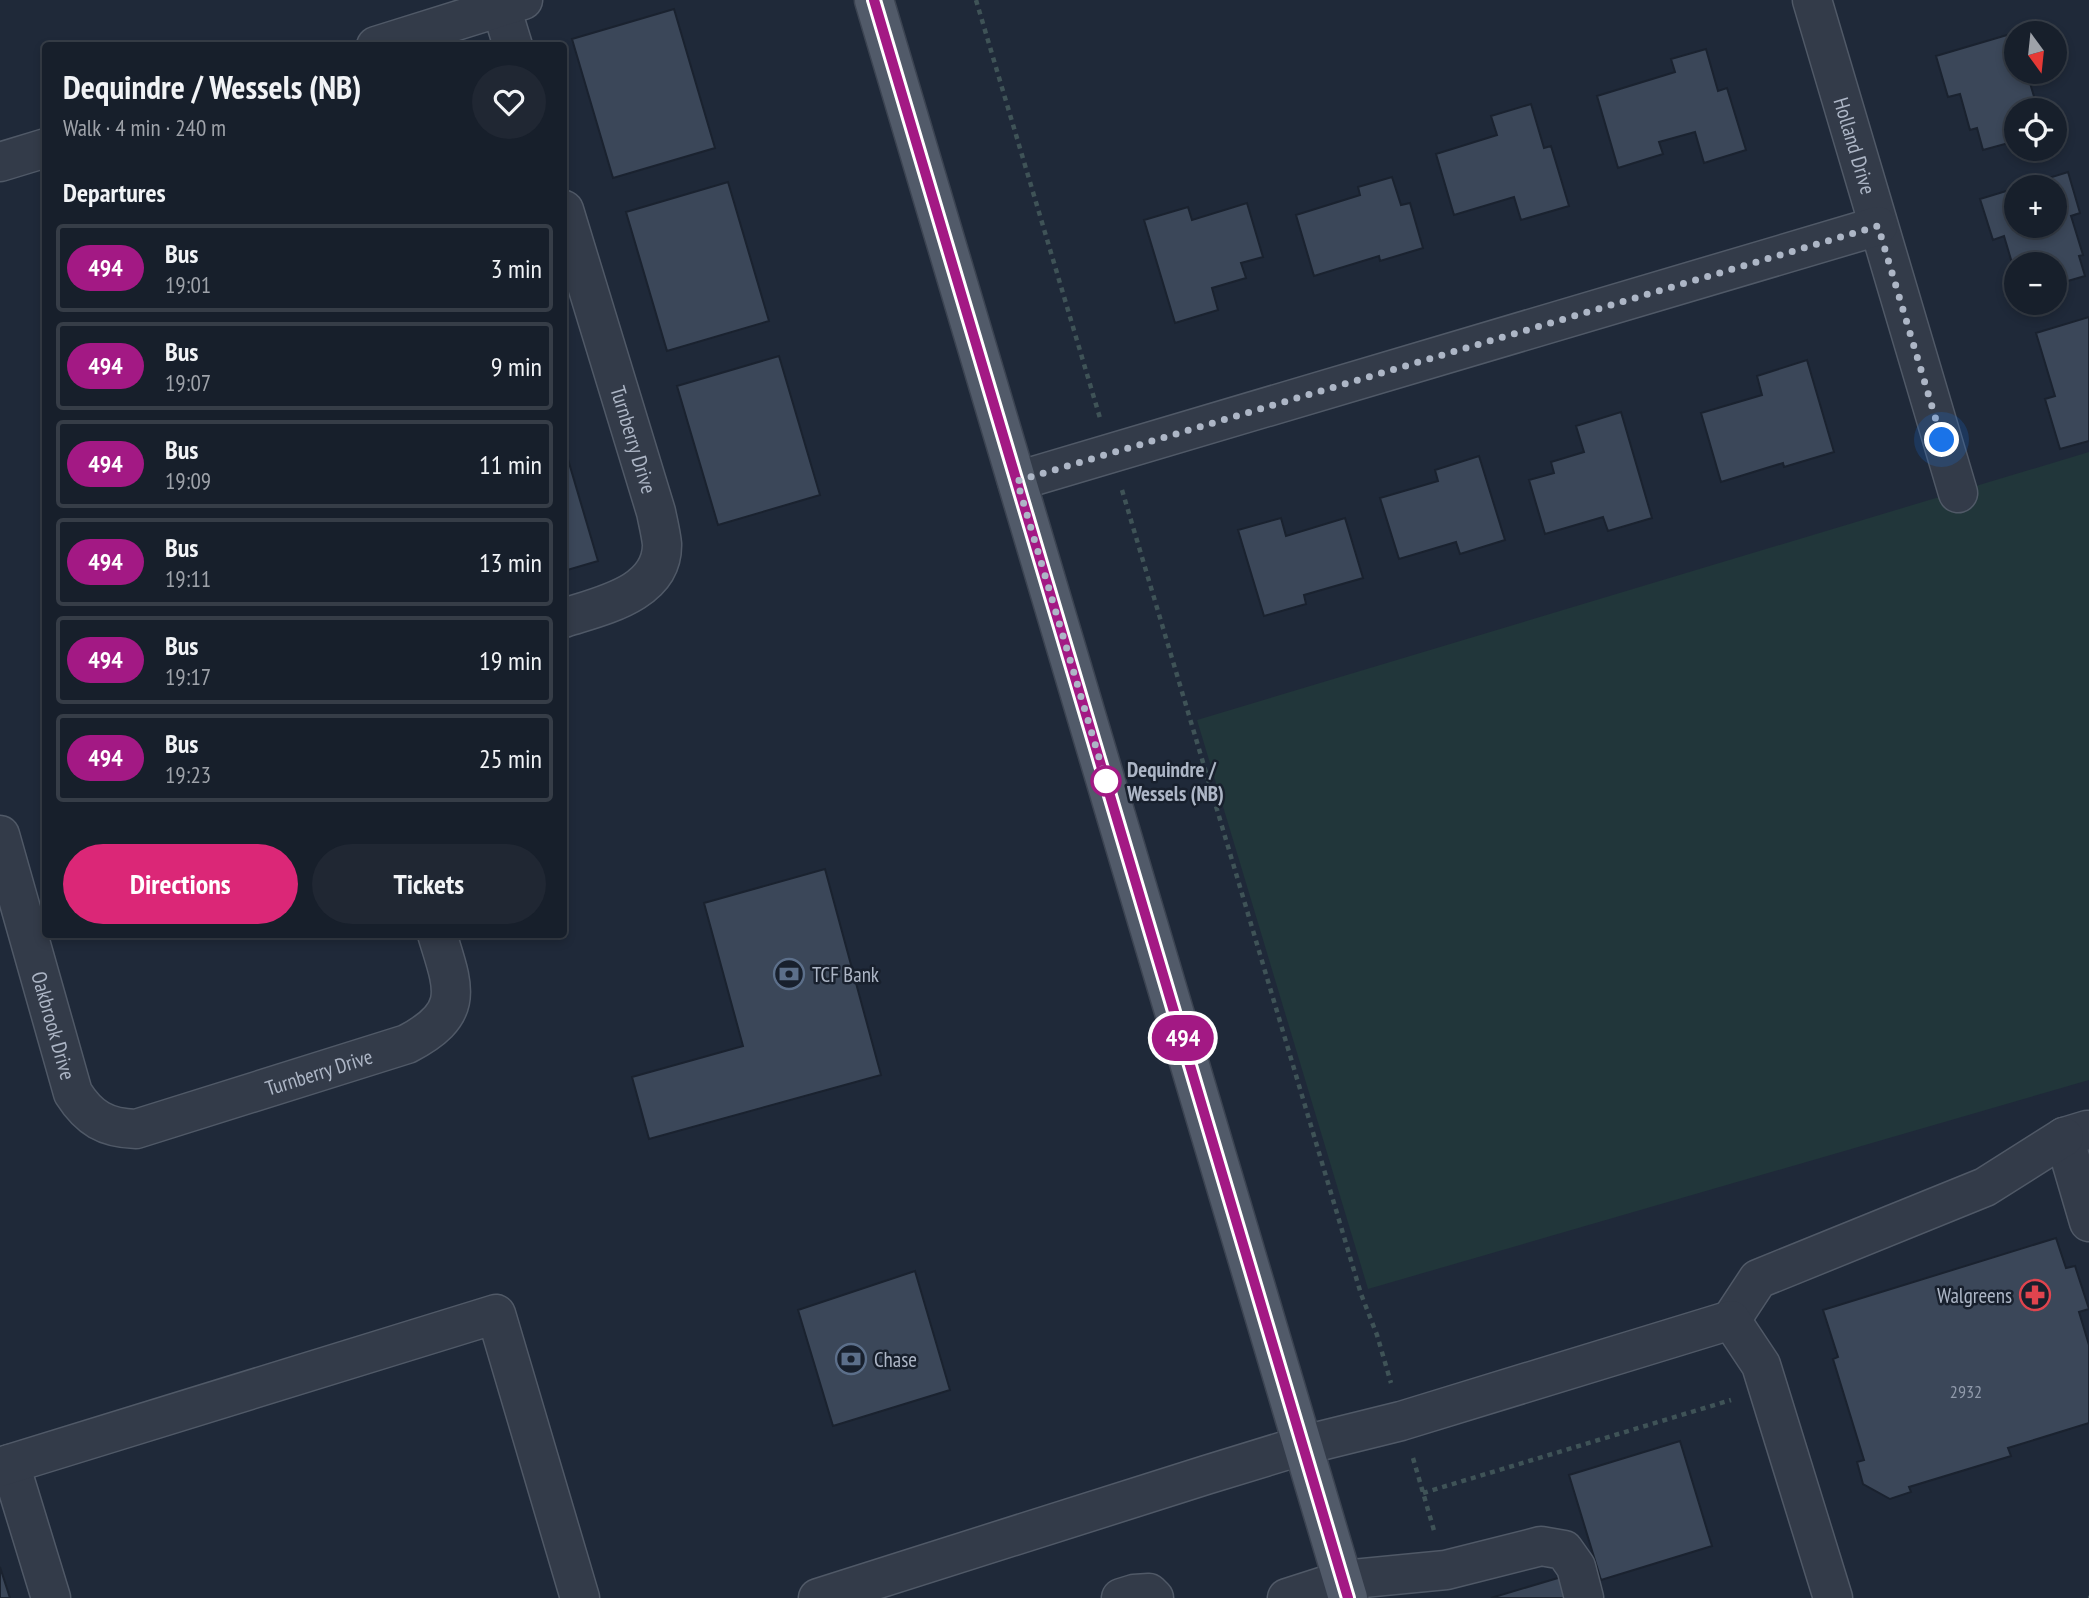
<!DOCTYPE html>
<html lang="en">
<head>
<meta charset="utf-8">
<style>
  :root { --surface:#171f2b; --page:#202733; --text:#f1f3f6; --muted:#9ea2a9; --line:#363d47; --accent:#db2777 }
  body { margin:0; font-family:"PT Sans Narrow",sans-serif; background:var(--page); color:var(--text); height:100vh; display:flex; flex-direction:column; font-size:26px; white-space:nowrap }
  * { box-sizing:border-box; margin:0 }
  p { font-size:23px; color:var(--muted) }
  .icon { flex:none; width:38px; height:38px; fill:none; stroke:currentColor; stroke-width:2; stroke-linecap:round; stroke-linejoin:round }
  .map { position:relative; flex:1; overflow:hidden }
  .side { position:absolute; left:42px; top:42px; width:525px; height:896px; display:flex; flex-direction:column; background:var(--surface); border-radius:7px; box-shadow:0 4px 10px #0003,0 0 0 2px var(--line) }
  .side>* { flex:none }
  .badge { padding:0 14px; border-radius:23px; font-size:24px; line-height:46px }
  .needle { width:46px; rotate:165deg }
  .controls { position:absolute; left:2004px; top:21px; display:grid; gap:14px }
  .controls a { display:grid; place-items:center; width:63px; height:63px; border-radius:50%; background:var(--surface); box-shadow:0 4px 10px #0003,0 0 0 2px var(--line); font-size:35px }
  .you { position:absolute; width:35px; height:35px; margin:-18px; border:5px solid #fff; border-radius:50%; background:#1a73e8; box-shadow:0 0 0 10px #1a73e833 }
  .map>.badge { position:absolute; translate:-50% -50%; box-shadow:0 0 0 4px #fff }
  h2 { padding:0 21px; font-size:26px; line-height:63px }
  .round { display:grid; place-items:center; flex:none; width:74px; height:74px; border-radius:37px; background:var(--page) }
  .headline { display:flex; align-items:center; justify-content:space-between; height:119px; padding:0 21px }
  h1 { font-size:33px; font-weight:700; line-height:52px }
  .button { display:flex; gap:14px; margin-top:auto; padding:14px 21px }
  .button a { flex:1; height:80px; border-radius:42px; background:var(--accent); color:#fff; font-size:28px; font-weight:700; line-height:80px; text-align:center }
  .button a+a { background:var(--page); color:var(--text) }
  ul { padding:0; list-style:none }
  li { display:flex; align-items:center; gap:21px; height:88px; margin:0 14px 10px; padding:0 7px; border:4px solid var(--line); border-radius:7px }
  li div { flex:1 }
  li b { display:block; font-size:26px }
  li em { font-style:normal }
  li .badge { min-width:77px; font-weight:700; text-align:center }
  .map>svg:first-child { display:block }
</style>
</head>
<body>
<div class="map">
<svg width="2089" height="1598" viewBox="0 0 2089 1598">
  <rect width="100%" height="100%" fill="#1f2939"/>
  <path fill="#21363a" d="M2089,452V1080L1368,1289L1197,720Z"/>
  <path fill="#3b4759" stroke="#1a222f" stroke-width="2" d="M674,9L715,148L613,178L572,39Z
    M2024,30L2025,33H2016V72H2032L2027,73L2038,110H2016V141L1983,150L1977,128L1970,130L1960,94L1948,97L1936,56Z
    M1706,49L1718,91L1727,88L1746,150L1704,163L1695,132L1659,142L1663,154L1618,168L1597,96L1675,72L1671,59Z
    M1531,104L1544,148L1551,146L1569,206L1521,220L1514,197L1454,215L1436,154L1497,135L1491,116Z
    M2068,172L2080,213L2071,216L2083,255L2079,256L2085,276L2054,285V264H2016L2015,273L2004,236L1993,240L1980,199L2016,188V226H2054V187H2020Z
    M1392,177L1401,205L1410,203L1423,248L1380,261L1379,256L1314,276L1296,215L1360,195L1358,187Z
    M728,182L769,321L667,351L626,212Z
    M1247,203L1263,257L1241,263L1246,278L1212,288L1218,310L1175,323L1144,220L1188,207L1192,220Z
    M2089,317V441L2060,449L2045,399L2055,396L2036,333Z
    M779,356L820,495L718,525L677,386Z
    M1807,360L1834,452L1784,467L1783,463L1721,482L1701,413L1762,395L1757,376Z
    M1621,412L1652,518L1608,531L1603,517L1545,534L1529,480L1554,473L1551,462L1584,452L1576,426Z
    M564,446L598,561L564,571Z
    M1479,456L1505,540L1460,554L1456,542L1399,559L1380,498L1438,481L1435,470Z
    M1281,518L1286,536L1345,518L1363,578L1304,595L1306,604L1264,616L1238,530Z
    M825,869L881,1075L649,1139L632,1077L743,1046L704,903Z
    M2056,1238L2066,1268L2075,1266L2089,1309L2079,1312L2089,1345V1423L2008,1448L2011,1456L1909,1487L1911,1492L1890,1499L1863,1484L1857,1462L1864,1460L1833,1359L1838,1357L1823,1310Z
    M915,1271L950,1390L833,1426L798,1310Z
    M1680,1441L1712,1546L1601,1580L1569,1475Z
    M0,1567L10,1598H0Z
    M1568,1575L1575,1598H1491Z"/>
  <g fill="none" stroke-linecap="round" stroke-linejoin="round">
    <g stroke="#505967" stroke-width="41">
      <g id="minor">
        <path id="s1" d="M1812,0L1958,493"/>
        <path d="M501,7L513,46"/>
        <path d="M376,46L523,0"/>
        <path d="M0,162L46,148"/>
        <path id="s2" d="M564,210L656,512C658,522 661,534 662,544C663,594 600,606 564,618"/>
        <path d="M1017,481L1878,226"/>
        <path id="s3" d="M0,835L73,1093C89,1118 105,1128 136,1129L407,1044C466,1013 454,989 437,934"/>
        <path d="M2087,1130L2064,1137L2089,1222"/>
        <path d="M1731,1320L1758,1279L1985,1187L2064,1137"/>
        <path d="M10,1464L51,1598"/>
        <path d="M0,1467L496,1314L580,1598"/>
        <path d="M818,1598L1206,1475L1304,1445L1401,1421L1731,1320L1761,1365L1833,1598"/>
        <path d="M1121,1598L1134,1594L1149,1593L1154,1598"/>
        <path d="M1287,1598L1343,1580L1446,1570L1541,1546L1564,1550L1576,1567L1584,1598"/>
      </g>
    </g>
    <g stroke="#3c4452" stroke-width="41">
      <path id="major" d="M874,0L1348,1598"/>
    </g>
    <path stroke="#3f5357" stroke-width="4.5" stroke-dasharray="5 5" stroke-linecap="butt" d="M976,0L1100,418
      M1122,490L1361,1294L1377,1335L1391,1383
      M1413,1458L1435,1534
      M1423,1493L1731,1400
      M2088,1598H2089"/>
    <use href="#minor" stroke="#333b49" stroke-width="38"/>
    <use href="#major" stroke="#515a69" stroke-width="38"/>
  </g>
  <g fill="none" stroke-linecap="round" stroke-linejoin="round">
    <g stroke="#fff" stroke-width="16">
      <path id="line" d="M874,0L1348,1598"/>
    </g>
    <use href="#line" stroke="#a31984" stroke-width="10"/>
    <path stroke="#adb6c6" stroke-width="7" stroke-dasharray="0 12.6" d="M1106,781L1017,481L1878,226L1942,440"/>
  </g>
  <defs>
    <g id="bank-ring" transform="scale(1.575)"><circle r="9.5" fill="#18202d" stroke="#5c6f8a" stroke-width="1.5"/><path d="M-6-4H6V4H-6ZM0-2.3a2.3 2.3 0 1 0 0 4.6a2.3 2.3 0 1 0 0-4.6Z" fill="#5c6f8a"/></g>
    <g id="pharmacy-ring" transform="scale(1.575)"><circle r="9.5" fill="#18202d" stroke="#e0444e" stroke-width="1.5"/><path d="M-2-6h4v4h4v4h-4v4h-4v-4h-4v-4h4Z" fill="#e0444e"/></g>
  </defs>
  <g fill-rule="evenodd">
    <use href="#bank-ring" x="789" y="974"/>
    <use href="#pharmacy-ring" x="2035" y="1295"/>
    <use href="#bank-ring" x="851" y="1359"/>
  </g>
  <circle fill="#fff" stroke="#a31984" stroke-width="3.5" cx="1106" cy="781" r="14"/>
  <g text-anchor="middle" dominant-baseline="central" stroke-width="5" stroke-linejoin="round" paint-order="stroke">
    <g font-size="18" fill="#909aab">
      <text x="1966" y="1391">2932</text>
    </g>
    <g font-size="21" fill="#adb6c6" stroke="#18202d">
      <text stroke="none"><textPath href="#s1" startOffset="152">Holland Drive</textPath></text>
      <text stroke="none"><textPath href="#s2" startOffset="240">Turnberry Drive</textPath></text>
      <text stroke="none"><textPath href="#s3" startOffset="198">Oakbrook Drive</textPath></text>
      <text stroke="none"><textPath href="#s3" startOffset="536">Turnberry Drive</textPath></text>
    </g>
    <g font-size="21" font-weight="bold" fill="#adb6c6" stroke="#18202d" text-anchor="start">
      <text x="1127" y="769">Dequindre /<tspan x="1127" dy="24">Wessels (NB)</tspan></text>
    </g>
    <g font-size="21" fill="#adb6c6" stroke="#18202d" text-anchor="start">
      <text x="812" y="974">TCF Bank</text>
      <text x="2012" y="1295" text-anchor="end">Walgreens</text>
      <text x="874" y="1359">Chase</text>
    </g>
  </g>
</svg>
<div class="controls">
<a><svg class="needle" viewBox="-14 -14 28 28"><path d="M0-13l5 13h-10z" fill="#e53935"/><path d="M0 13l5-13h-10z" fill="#9ea2a9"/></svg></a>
<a><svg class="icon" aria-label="locate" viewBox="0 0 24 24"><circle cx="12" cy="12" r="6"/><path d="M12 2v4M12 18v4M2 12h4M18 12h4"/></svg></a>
<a>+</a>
<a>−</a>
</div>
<div class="you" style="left:1942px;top:440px"></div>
<b class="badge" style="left:1183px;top:1038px;background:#a31984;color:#fff">494</b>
<section class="side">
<div class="headline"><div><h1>Dequindre / Wessels (NB)</h1><p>Walk · 4 min · 240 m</p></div><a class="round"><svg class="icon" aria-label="heart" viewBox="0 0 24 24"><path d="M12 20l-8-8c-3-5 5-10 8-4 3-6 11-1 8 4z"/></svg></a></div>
<h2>Departures</h2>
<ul>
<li><span class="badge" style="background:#a31984;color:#fff">494</span><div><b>Bus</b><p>19:01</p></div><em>3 min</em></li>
<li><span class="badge" style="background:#a31984;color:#fff">494</span><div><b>Bus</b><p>19:07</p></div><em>9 min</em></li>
<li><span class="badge" style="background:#a31984;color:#fff">494</span><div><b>Bus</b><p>19:09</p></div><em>11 min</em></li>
<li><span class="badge" style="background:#a31984;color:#fff">494</span><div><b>Bus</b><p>19:11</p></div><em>13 min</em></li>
<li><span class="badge" style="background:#a31984;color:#fff">494</span><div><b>Bus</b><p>19:17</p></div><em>19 min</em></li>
<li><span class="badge" style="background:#a31984;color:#fff">494</span><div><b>Bus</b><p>19:23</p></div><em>25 min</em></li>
</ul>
<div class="button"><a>Directions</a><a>Tickets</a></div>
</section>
</div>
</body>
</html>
